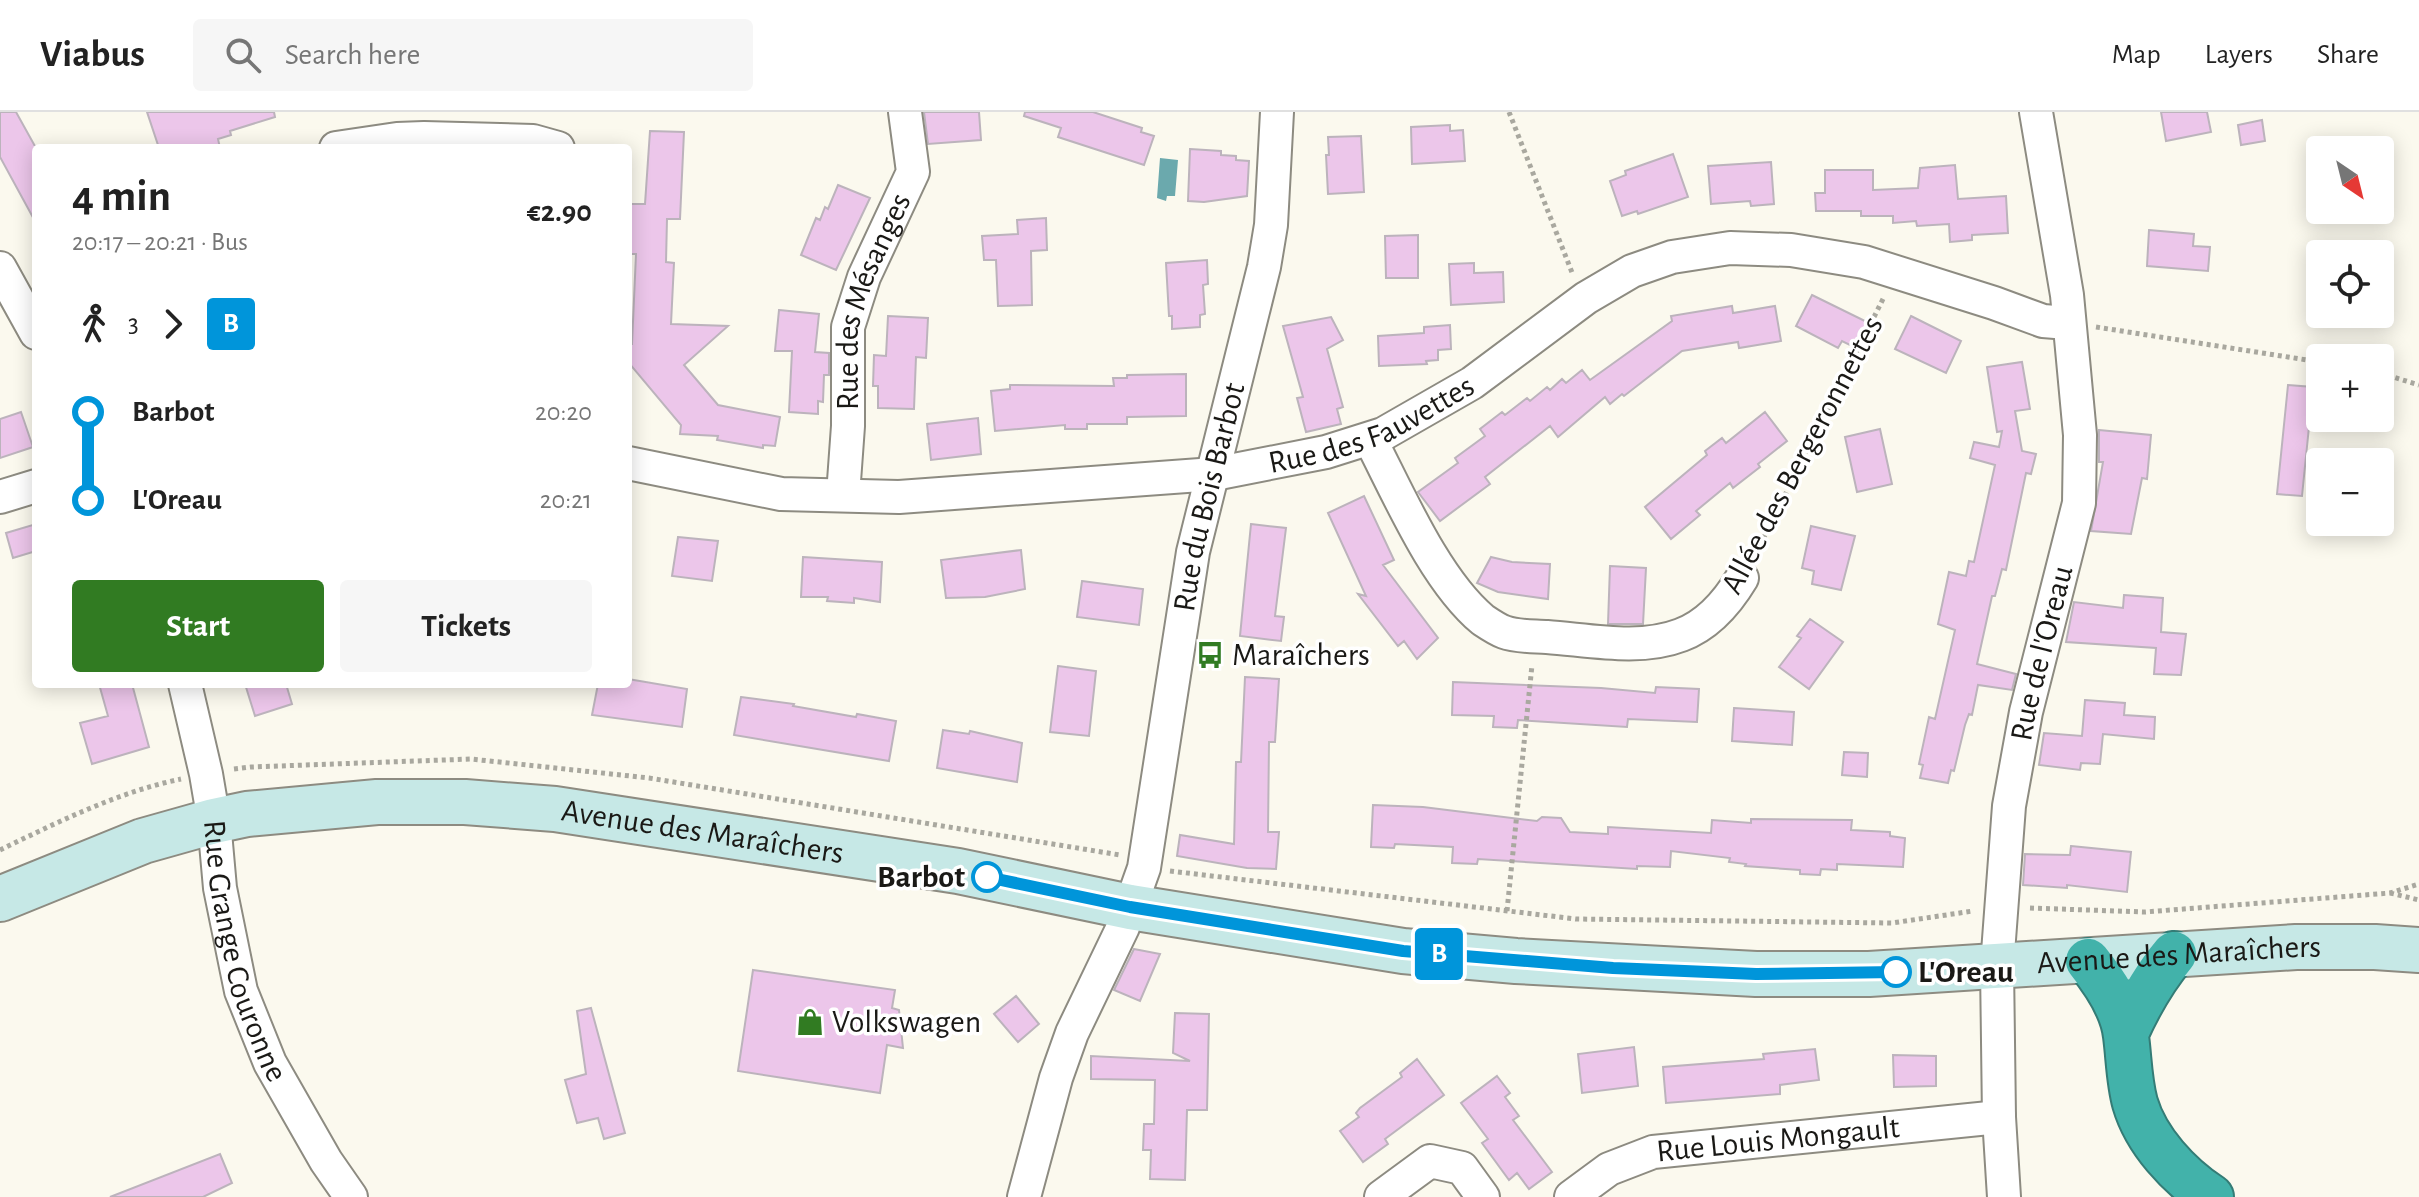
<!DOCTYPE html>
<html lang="en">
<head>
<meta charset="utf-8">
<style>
  :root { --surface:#fff; --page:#f6f6f6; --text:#222; --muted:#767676; --line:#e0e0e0; --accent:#317b22 }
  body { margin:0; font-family:"Alegreya Sans",sans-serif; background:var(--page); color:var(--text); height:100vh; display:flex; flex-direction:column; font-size:30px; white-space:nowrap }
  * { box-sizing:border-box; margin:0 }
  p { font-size:26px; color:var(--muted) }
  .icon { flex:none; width:44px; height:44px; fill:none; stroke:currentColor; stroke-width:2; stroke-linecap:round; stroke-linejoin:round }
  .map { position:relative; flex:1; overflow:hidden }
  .panel { position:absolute; left:32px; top:32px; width:600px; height:544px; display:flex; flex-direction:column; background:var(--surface); border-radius:8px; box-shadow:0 4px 20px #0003 }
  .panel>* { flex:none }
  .badge { padding:0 16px; border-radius:6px; font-size:28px; line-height:52px }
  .needle { width:52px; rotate:145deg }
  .fabs { position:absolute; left:2306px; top:24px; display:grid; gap:16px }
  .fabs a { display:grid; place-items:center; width:88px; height:88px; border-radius:8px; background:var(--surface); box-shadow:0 4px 20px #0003; font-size:40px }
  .map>.badge { position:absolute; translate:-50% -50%; box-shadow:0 0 0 4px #fff }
  .legs { display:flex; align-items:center; gap:12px; height:88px; padding:0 40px; font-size:26px }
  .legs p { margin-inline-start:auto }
  .overview { display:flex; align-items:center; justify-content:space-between; height:136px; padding:0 40px }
  h1 { font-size:44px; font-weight:700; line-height:60px }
  .cta { display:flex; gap:16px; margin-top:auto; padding:16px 40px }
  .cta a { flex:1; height:92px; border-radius:8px; background:var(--accent); color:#fff; font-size:32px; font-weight:700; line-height:92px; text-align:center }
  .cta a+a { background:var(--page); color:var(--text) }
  ul { padding:0 40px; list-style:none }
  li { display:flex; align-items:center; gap:28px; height:88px; font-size:30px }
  li i { display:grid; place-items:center; width:12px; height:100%; margin:0 10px; background:currentColor }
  li i::after { content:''; width:20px; height:20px; margin:-10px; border:6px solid; border-radius:50%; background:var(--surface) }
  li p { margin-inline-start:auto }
  li:first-child i { background:linear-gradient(#0000 50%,currentColor 0) }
  li:last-child i { background:linear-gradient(currentColor 50%,#0000 0) }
  header { display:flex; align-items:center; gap:48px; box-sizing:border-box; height:112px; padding:0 40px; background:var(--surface); border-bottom:2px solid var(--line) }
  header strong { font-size:38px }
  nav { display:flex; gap:44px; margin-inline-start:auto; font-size:28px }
  .search { width:560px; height:72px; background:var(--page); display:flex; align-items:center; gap:20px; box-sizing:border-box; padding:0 28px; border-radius:8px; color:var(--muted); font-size:30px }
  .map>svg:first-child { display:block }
</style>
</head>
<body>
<header>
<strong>Viabus</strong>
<div class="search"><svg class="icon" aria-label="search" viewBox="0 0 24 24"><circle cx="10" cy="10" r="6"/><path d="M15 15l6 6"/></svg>Search here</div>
<nav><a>Map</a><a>Layers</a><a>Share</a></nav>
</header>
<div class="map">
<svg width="2419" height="1085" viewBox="0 0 2419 1085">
  <rect width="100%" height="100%" fill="#fbf9ee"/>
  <path fill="#6ba9ad" d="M1160,46L1178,48L1175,84H1167L1166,89L1157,86Z"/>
  <path fill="#ecc6ea" stroke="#bcb3bc" stroke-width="2" d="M0,0H16L36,36V111L0,45Z
    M147,0H274L275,5L230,19L231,23L218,27L220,36H159Z
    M924,0H979L981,28L928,32Z
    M1025,0H1093L1142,16L1141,20L1154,24L1144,53L1058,25L1061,16L1024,4Z
    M2161,0H2207L2211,20L2166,29Z
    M2262,8L2265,29L2241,33L2238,13Z
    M1450,13V19L1463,18L1465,49L1412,52L1411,15Z
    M650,19L684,20L680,107H667L666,150L674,151L671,212L728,214L684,253L718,293L780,305L775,334L763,333V336L717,328L718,324L680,322L681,313L628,250V232H632L636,142H628L629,92H645Z
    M1361,24L1364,80L1328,82L1326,43H1329L1328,25Z
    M1190,37L1221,39V43L1236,44V48L1249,49L1247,84L1204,90L1188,89Z
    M1673,42L1688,85L1638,102L1637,99L1622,104L1610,69L1626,63L1625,59Z
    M1771,50L1774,92L1751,94L1750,89L1711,92L1708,54Z
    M1955,53L1958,87L2006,84L2008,121L1972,123V128L1950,130L1949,112L1917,114L1916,109L1893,111V104H1861V99H1816L1815,81H1825V58H1873V78L1918,76L1920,56Z
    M838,73L870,86L836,158L801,143L816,106L820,108L825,95L828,97Z
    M1046,106L1047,138L1031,139L1032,193L998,194L996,148H984L982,124L1018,122L1017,108Z
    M2149,118L2194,122L2193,134L2210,135L2208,159L2147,154Z
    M1418,123V166H1386L1385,124Z
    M1207,148L1208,172L1203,173L1205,202L1200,203V215L1172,217V204H1169L1166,151Z
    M1474,151V161L1503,160L1504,190L1451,193L1449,152Z
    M1812,183L1869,211L1856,236L1842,229L1838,236L1796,214Z
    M1732,194L1733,201L1775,194L1781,229L1739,236L1738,230L1682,239L1624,284L1622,282L1610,292L1605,285L1558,325L1550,314L1485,365L1490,372L1440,409L1418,380L1458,351L1455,346L1485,324L1480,317L1502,300L1505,303L1527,286L1530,289L1547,275L1550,278L1562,267L1566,271L1582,258L1590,268L1672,209L1671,204Z
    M779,198L819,202L815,240L829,241V263H824L823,290L818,289V302L789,300L792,239H775Z
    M888,204L928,206L926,246L916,245L914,297L878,296V274H873L874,243L886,244Z
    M1911,204L1961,229L1946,261L1895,237Z
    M1331,205L1343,228L1327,237L1343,295L1337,297L1341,312L1306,320L1297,286L1303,285L1283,214Z
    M1450,213L1451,237L1438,238V248L1426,249L1427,252L1379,254L1378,224L1424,221V215Z
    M2022,250L2030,297L2015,299L2022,339L2036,342L2031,362L2026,361L2006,458L2002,457L1995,484H1992L1977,552L2016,562L2012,578L1978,573L1972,603L1969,602L1965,613L1954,659L1951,658L1948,671L1920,666L1923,653L1919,652L1929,605L1935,607L1955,518L1938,512L1949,460L1966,464L1969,449L1974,450L1995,353L1970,346L1974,330L1999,335L2002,319L1997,320L1987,255Z
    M1186,262V304L1127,305V312H1087V317H1065V313L995,319L991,279L1010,277V273L1114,274L1113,266H1127V263Z
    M2288,273L2313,275L2302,384L2277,382Z
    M21,300L33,335L0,346V307Z
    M1765,300L1787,329L1758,352L1760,355L1733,376L1730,371L1696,399L1700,403L1671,427L1645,395L1707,343L1705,339L1722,326L1726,331Z
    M978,306L981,342L931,348L927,312Z
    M1880,317L1892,372L1857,380L1845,325Z
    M2099,318L2151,323L2147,367L2142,366L2131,422L2091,419L2103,350H2099Z
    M1364,384L1394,448L1383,453L1438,526L1417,547L1404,529L1398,534L1358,482L1366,484L1328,401Z
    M36,412V439L13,446L6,421Z
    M1251,412L1286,416L1275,504L1284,505L1281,529L1240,524Z
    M1811,414L1855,424L1841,478L1812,472L1814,459L1802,456Z
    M678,425L718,429L712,469L672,464Z
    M1021,438L1025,477L985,485L946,486L941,448Z
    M803,445L882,450L880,490L854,486V491L827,489L828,485H801Z
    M1491,445L1512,450L1550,452L1548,487L1498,480L1477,471Z
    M1610,454L1646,456L1643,512H1608Z
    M1082,469L1143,477L1139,513L1077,505Z
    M2124,483L2163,486L2161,520L2186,522L2181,563L2154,562L2156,536L2066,530L2074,490L2123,496Z
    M1810,507L1843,530L1809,577L1779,555L1801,526L1797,524Z
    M1058,554L1096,559L1089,624L1050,620Z
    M1245,565L1279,567L1275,630H1269L1268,720H1279L1276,757L1247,756L1177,744L1180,723L1234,732L1236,650H1241Z
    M628,567L687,577L682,615L592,603L598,572H628Z
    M1453,570L1601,576L1655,581L1656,575L1699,577L1697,610L1628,607L1627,615L1518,608L1517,616L1493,615L1494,604L1452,603Z
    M99,572H132L149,635L92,652L80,611L108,604Z
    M245,572H286L292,592L255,604Z
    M741,585L794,592L793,594L856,605L857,602L896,609L889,649L734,623Z
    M2085,588L2125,591L2124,603L2155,605L2154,627L2103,622L2100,652L2081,651L2080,658L2039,653L2044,621L2082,624Z
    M1734,596L1794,600L1792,633L1732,629Z
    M943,618L969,622L970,619L1022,631L1017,670L937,656Z
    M1844,640L1868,641L1867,665L1842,663Z
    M1373,693L1423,695L1537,709L1542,705L1561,706L1570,720L1608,722V715L1711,721L1712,708L1751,711V707L1852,708L1851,718L1890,720V724L1905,726L1903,755L1837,752V758L1821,757L1820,763L1800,762V758L1745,754L1746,752L1729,750L1730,746L1671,739L1670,755L1637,754V757L1478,747L1477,752L1452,751L1453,735L1395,732L1394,736L1371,735Z
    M2071,734L2131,740L2127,780L2067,773V776L2023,773L2025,742L2070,743Z
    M1134,837L1160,842L1140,889L1114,878Z
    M753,858L895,878L892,896L899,898L903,936L887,933L880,981L738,959Z
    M1016,884L1039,912L1018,930L994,902Z
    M591,896L625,1021L604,1027L598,1006L577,1011L565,968L586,962L577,899Z
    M1175,901L1209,902L1207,998H1187L1185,1068L1150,1067L1151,1038H1143L1144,1012H1154L1155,968L1091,967V944L1190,949L1173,941Z
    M1634,935L1638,974L1582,981L1578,942Z
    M1815,937L1819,968L1780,973V982L1666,991L1663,955L1764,947L1763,942Z
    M1893,943L1936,944V974L1894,975Z
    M1417,947L1444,983L1385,1027L1388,1032L1363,1050L1340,1019L1359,1005L1356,1001L1360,996L1402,965L1400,961Z
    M1497,964L1510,981L1505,985L1519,1004L1513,1008L1552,1060L1529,1077L1517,1061L1509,1068L1482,1031L1488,1027L1461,991Z
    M220,1042L232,1071L203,1085H110Z"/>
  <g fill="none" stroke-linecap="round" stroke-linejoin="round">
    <g stroke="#8d8b81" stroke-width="36">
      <g id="street">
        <path d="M336,36L397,27L424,26L533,29L558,36"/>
        <path d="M0,156L36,221"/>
        <path d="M1370,327C1399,383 1435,468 1483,508C1489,512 1498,518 1504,520C1517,525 1534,524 1547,525C1589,528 1640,539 1681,523C1708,513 1727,491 1742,466"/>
        <path id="s1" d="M628,351L781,382L899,385L1214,362L1326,340L1383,322L1472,271L1586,186L1632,159L1672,145L1730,136L1791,138L1864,150L1994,191L2043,209L2068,211"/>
        <path id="s2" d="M843,383L848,314V215L864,165L913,60L905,0"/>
        <path d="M0,385L36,374"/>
        <path id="s3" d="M185,572L206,662L214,709L220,776L241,879L270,951L326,1049L351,1085"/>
        <path id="s4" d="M1024,1085L1056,966L1072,921L1123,815L1144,756L1193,440L1264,155L1271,113L1277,0"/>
        <path d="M1381,1085L1430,1049L1462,1056L1483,1085"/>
        <path id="s5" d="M1571,1085L1609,1057L1653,1040L1999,1005"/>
        <path id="s6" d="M2004,1085L1999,1005L1997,854L2009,694L2026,600L2079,391L2080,323L2067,183L2036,0"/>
      </g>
    </g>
    <g stroke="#8d8b81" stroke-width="48">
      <g id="secondary">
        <path id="s7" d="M0,787L143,729L214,709L247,702L377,690H465L555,697L958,759L1130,795L1403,839L1516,849L1756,862H1869L2296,835H2375L2419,838"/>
      </g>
    </g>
    <g stroke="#347c76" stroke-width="48">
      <path id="highway" d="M2088,849C2105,870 2123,896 2126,924C2129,947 2129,969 2135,991C2146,1029 2179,1064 2211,1085
        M2126,921C2139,892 2153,867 2174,842"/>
    </g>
    <path stroke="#a9a89f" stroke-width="5" stroke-dasharray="4 4" stroke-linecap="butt" d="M1509,0L1573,163
      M2096,215L2320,250
      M2380,261L2419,273
      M1756,441L1884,185
      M234,657L251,655L471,647L649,666L1120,743
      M0,738C58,710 118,680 181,667
      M1170,759L1576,807L1892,811L1973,799
      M2390,781L2419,788
      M2030,796L2145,800L2390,781L2419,772
      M1507,799L1532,553"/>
    <use href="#street" stroke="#fff" stroke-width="32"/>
    <use href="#secondary" stroke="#c6e8e6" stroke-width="44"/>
    <use href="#highway" stroke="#42b2aa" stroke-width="44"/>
  </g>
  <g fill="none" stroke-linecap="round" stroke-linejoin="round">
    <g stroke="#fff" stroke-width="18">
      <path id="line-1" d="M987,765L1130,795L1403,839L1613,856L1756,862L1896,860"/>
    </g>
    <use href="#line-1" stroke="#0095da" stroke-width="12"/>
  </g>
  <defs>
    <g id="bus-bare" transform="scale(2.16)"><path d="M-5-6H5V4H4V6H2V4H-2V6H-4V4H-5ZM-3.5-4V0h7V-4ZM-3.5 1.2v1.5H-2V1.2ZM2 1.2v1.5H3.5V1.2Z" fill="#317b22" stroke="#fff" stroke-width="2.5" paint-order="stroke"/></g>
    <g id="shop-bare" transform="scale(2.16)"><path d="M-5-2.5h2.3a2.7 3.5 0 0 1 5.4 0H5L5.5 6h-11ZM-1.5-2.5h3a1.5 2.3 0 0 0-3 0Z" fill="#317b22" stroke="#fff" stroke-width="2.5" paint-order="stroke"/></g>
  </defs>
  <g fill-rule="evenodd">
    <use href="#bus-bare" x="1210" y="543"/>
    <use href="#shop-bare" x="810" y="910"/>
  </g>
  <g fill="#fff" stroke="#0095da" stroke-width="4">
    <circle cx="987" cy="765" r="14"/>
    <circle cx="1896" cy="860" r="14"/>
  </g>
  <g text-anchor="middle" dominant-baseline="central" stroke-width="7" stroke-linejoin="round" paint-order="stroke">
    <g font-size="32" fill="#1a1916" stroke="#fff">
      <text stroke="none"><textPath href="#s2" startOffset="198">Rue des Mésanges</textPath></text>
      <text stroke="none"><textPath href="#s1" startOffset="756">Rue des Fauvettes</textPath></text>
      <text transform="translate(1802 343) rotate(-62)">Allée des Bergeronnettes</text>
      <text stroke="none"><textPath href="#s4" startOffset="728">Rue du Bois Barbot</textPath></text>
      <text stroke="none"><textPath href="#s6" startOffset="548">Rue de l'Oreau</textPath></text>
      <text stroke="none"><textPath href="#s7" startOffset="720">Avenue des Maraîchers</textPath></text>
      <text stroke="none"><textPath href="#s3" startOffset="274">Rue Grange Couronne</textPath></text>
      <text stroke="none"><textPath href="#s7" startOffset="2208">Avenue des Maraîchers</textPath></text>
      <text stroke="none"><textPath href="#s5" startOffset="220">Rue Louis Mongault</textPath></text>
    </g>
    <g font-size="32" fill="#1a1916" stroke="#fff" text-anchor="start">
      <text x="1232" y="543">Maraîchers</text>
      <text x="832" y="910">Volkswagen</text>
    </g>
    <g font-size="32" font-weight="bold" fill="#1a1916" stroke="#fff" text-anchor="end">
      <text x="965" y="765">Barbot</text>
      <text x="1918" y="860" text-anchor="start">L'Oreau</text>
    </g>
  </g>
</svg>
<div class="fabs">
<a><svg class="needle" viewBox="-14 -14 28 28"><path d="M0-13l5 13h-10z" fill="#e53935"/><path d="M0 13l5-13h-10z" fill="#767676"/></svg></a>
<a><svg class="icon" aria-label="locate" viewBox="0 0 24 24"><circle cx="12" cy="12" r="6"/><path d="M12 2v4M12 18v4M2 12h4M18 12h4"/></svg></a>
<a>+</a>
<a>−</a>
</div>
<b class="badge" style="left:1439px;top:842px;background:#0095da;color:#fff">B</b>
<section class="panel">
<div class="overview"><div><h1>4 min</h1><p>20:17 – 20:21 · Bus</p></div><b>€2.90</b></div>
<div class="legs"><svg class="icon" aria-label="walk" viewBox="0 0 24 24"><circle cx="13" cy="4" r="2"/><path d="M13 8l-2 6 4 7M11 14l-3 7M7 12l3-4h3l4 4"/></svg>3<svg class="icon" aria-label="forward" viewBox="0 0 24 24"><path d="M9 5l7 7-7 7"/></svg><b class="badge" style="background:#0095da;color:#fff">B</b></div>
<ul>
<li><i style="color:#0095da"></i><b>Barbot</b><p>20:20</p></li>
<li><i style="color:#0095da"></i><b>L'Oreau</b><p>20:21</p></li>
</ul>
<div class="cta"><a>Start</a><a>Tickets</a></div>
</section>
</div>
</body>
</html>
